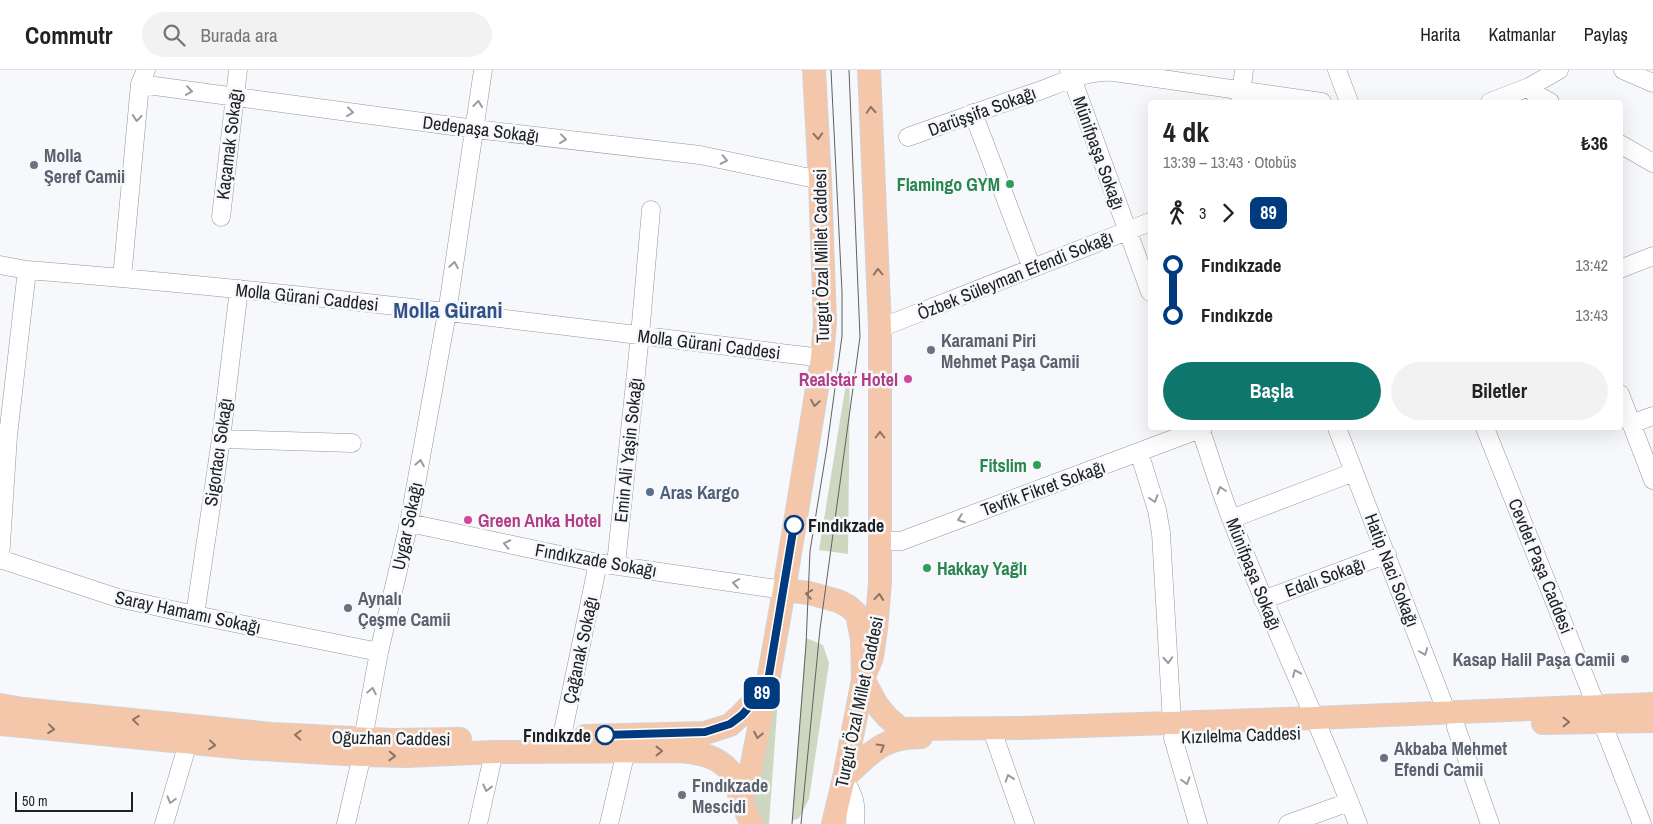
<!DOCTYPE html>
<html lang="tr">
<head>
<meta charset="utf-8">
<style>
  :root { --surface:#fff; --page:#f2f2f2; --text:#222; --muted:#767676; --line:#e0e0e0; --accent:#0f766e }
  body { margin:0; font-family:"Archivo Narrow",sans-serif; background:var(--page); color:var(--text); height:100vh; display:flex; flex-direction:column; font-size:19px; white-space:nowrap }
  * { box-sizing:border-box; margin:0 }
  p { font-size:16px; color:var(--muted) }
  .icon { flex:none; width:28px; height:28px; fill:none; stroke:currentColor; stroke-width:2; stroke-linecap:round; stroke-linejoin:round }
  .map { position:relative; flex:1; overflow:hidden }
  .details { position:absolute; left:1148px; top:30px; width:475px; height:330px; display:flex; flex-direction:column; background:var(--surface); border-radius:5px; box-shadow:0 5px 20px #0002 }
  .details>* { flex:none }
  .badge { padding:0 10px; border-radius:8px; font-size:18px; line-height:32px }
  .scale { position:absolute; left:15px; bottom:12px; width:118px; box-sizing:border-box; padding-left:5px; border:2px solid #1f2021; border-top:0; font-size:14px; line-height:18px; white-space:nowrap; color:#1f2021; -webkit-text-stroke:4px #f7f8fc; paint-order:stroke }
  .map>.badge { position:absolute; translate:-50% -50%; box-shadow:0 0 0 2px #fff }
  .legs { display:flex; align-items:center; gap:8px; height:55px; padding:0 15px; font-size:16px }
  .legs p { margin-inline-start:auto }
  .head { display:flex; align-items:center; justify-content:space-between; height:85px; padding:0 15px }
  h1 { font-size:28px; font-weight:700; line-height:38px }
  .cta { display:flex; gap:10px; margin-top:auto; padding:10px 15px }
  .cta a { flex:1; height:58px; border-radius:30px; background:var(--accent); color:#fff; font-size:20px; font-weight:700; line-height:58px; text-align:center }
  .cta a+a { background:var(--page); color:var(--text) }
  ul { padding:0 15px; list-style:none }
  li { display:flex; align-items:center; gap:18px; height:50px; font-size:19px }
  li i { display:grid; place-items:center; width:8px; height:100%; margin:0 6px; background:currentColor }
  li i::after { content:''; width:12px; height:12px; margin:-6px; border:4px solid; border-radius:50%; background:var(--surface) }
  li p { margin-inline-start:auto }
  li:first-child i { background:linear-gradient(#0000 50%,currentColor 0) }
  li:last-child i { background:linear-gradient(currentColor 50%,#0000 0) }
  header { display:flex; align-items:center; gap:30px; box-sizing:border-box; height:70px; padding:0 25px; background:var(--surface); border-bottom:1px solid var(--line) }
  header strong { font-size:24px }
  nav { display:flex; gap:28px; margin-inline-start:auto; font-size:18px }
  .search { width:350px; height:45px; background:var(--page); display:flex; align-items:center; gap:12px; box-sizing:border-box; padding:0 18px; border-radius:28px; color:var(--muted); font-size:19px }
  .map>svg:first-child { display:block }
</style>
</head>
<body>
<header>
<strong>Commutr</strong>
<div class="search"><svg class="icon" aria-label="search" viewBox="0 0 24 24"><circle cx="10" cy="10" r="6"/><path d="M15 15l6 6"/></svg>Burada ara</div>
<nav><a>Harita</a><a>Katmanlar</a><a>Paylaş</a></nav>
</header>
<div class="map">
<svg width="1653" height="754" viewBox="0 0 1653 754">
  <rect width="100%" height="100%" fill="#f7f8fc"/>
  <path fill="#ced7c0" d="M848,301H850L848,484L819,480Z
    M806,568L823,575L829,593L809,729L799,748L792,751Z
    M782,572L769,754H751L746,730Z"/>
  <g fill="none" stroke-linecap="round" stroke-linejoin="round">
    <g stroke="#959699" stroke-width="19">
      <path id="minor" d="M1069,0L1150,222
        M1337,0L1349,32
        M1623,0L1653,13
        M140,14L475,59L700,85L820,110
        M1529,17L1535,24L1550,32
        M1240,32L1244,0
        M1490,32L1529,17L1559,0
        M973,43L1032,198
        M908,67C951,52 993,36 1036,22C1061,13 1087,0 1114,2L1322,32
        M1620,74L1653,93
        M221,147L238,0
        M0,195L27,200C293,221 558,255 822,288
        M1620,199L1653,186
        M122,208L140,14L146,0
        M880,258L1150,152
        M1620,324L1653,410
        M1631,354L1653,346
        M1200,358C1211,389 1220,421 1232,451C1271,553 1319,652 1358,754
        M1337,358L1447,643
        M1485,358L1596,635
        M0,363L8,366L0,490
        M8,366L27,200
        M221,369L352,373
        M1139,382L1157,440L1161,463L1172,653
        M1231,449L1354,402
        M409,453L598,493L784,520
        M881,471H901L1203,358
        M0,489L118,528L195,545L379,582
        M616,494L640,265L651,140
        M1263,530L1387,484
        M195,545L221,369L239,219
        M1602,652L1642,754
        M1456,657L1490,754
        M990,658L994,666L1025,754
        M562,666L598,493
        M1173,668L1198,754
        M363,669L379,582L409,453L447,243L483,0
        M844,708C854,727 857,732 855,754
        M164,754L188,673
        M346,754L362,685
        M478,754L494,682
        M609,754L626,681
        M1288,754L1349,732"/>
    </g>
    <g stroke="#d2d2d3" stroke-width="24">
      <path id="major" d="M784,520L809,523L838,531L848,536L857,544L862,570L863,609L877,635L887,647L901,659L1022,658L1315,648L1653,634
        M0,635L23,639L272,664L392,670L460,669
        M1543,653L1653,651
        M0,654L244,678L362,685L407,686L494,682L682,681C700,683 717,686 730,701L748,746L752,754
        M585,666L705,663L730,655L741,645L767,617
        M844,708C871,683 882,667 921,667
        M740,733L750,704L767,617L784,520L822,288L825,253L820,110L814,0
        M833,754L844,708L863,609L872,587L876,559L880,513V258L869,0"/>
    </g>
    <use href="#minor" stroke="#fff" stroke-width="18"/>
    <use href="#major" stroke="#f5c7aa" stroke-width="22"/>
    <path stroke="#606163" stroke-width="1" d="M792,754L806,575L810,481L827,377L842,266V222L831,0
      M801,754L820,559L860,267L849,0"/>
  </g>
  <defs><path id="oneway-chevron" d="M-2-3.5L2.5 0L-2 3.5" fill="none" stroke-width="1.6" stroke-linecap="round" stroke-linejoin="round" transform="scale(1.25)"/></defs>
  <g stroke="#9a9b9b">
    <use href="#oneway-chevron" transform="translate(189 21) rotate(8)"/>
    <use href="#oneway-chevron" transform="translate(478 34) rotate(-83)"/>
    <use href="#oneway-chevron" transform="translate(350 42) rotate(7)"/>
    <use href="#oneway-chevron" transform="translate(137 48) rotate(95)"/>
    <use href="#oneway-chevron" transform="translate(563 69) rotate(7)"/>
    <use href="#oneway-chevron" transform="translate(724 90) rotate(12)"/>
    <use href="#oneway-chevron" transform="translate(454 195) rotate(-81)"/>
    <use href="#oneway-chevron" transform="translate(420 393) rotate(-80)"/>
    <use href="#oneway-chevron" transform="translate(1221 420) rotate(-108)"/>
    <use href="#oneway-chevron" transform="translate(1154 429) rotate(72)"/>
    <use href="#oneway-chevron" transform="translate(961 449) rotate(160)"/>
    <use href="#oneway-chevron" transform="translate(507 474) rotate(-168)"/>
    <use href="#oneway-chevron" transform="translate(736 513) rotate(-171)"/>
    <use href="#oneway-chevron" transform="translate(1424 582) rotate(69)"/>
    <use href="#oneway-chevron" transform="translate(1168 590) rotate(87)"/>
    <use href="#oneway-chevron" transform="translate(1296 603) rotate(-114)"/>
    <use href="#oneway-chevron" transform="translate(372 621) rotate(-79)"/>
    <use href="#oneway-chevron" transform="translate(1009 708) rotate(-109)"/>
    <use href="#oneway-chevron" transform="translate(1186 711) rotate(74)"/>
    <use href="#oneway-chevron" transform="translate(487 718) rotate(104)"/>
    <use href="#oneway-chevron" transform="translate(171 730) rotate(106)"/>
  </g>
  <g stroke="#8a7466">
    <use href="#oneway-chevron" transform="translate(871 40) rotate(-93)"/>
    <use href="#oneway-chevron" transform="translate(818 66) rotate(87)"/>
    <use href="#oneway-chevron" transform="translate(878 202) rotate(-92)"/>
    <use href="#oneway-chevron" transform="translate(815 333) rotate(99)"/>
    <use href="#oneway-chevron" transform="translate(880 365) rotate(-90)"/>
    <use href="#oneway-chevron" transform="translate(809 524) rotate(-171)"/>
    <use href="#oneway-chevron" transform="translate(879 527) rotate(-85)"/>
    <use href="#oneway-chevron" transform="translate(136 650) rotate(-174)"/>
    <use href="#oneway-chevron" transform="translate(1566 652)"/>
    <use href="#oneway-chevron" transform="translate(51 659) rotate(6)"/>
    <use href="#oneway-chevron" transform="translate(298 665) rotate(-177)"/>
    <use href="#oneway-chevron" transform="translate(758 665) rotate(101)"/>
    <use href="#oneway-chevron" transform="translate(212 675) rotate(6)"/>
    <use href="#oneway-chevron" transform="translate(881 677) rotate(-31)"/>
    <use href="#oneway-chevron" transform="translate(659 681)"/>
    <use href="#oneway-chevron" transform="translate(392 686) rotate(2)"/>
  </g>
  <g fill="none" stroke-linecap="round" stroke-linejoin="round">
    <g stroke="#fff" stroke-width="11">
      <path id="line-1" d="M605,665L705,662L730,654L742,645L767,617L794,455"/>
    </g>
    <use href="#line-1" stroke="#003b80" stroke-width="8"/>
  </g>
  <g fill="#6b7280" stroke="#f7f8fc" stroke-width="2">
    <circle cx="34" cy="95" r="5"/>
    <circle cx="931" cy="280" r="5"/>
    <circle cx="348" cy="538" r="5"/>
    <circle cx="1625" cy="589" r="5"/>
    <circle cx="1384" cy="688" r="5"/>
    <circle cx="682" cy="725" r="5"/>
  </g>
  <g fill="#2e9e5b" stroke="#f7f8fc" stroke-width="2">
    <circle cx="1010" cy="114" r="5"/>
    <circle cx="1037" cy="395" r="5"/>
    <circle cx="927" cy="498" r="5"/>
  </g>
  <g fill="#d1479c" stroke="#f7f8fc" stroke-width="2">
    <circle cx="908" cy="309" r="5"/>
    <circle cx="468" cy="450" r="5"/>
  </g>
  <circle fill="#5c6f8a" stroke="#f7f8fc" stroke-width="2" cx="650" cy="422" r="5"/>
  <g fill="#fff" stroke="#003b80" stroke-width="2.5">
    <circle cx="794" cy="455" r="9"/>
    <circle cx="605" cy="665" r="9"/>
  </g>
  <g text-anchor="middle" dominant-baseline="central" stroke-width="5" stroke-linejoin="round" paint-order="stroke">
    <g font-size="18" fill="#1f2021" stroke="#f7f8fc">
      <text transform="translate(982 41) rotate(-20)">Darüşşifa Sokağı</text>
      <text transform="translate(481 59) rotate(7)">Dedepaşa Sokağı</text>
      <text transform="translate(229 74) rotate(-83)">Kaçamak Sokağı</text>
      <text transform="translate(1099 83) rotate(70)">Münifpaşa Sokağı</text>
      <text transform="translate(821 186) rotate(-91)">Turgut Özal Millet Caddesi</text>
      <text transform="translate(1015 205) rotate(-22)">Özbek Süleyman Efendi Sokağı</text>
      <text transform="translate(307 227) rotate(6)">Molla Gürani Caddesi</text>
      <text transform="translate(709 274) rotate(7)">Molla Gürani Caddesi</text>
      <text transform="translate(628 380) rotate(-84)">Emin Ali Yaşin Sokağı</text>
      <text transform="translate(218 382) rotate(-82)">Sigortacı Sokağı</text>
      <text transform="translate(1043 418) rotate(-20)">Tevfik Fikret Sokağı</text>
      <text transform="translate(407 456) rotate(-78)">Uygar Sokağı</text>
      <text transform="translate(596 490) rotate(10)">Fındıkzade Sokağı</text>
      <text transform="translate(1541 496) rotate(68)">Cevdet Paşa Caddesi</text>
      <text transform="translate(1392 500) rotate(69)">Hatip Naci Sokağı</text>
      <text transform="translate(1254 504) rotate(68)">Münifpaşa Sokağı</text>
      <text transform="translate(1325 507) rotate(-20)">Edalı Sokağı</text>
      <text transform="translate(188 542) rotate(12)">Saray Hamamı Sokağı</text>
      <text transform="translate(580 580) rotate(-78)">Çağanak Sokağı</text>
      <text transform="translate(859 632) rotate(-78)">Turgut Özal Millet Caddesi</text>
      <text transform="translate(1241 665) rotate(-2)">Kızılelma Caddesi</text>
      <text transform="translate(391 668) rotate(1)">Oğuzhan Caddesi</text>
    </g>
    <g font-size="18" font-weight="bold" fill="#5b616d" stroke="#f7f8fc" text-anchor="start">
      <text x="44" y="85">Molla<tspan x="44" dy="21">Şeref Camii</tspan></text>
      <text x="941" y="270">Karamani Piri<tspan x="941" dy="21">Mehmet Paşa Camii</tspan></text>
      <text x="358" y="528">Aynalı<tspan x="358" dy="21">Çeşme Camii</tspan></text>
      <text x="1615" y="589" text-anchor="end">Kasap Halil Paşa Camii</text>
      <text x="1394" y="678">Akbaba Mehmet<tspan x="1394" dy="21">Efendi Camii</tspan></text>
      <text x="692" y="715">Fındıkzade<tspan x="692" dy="21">Mescidi</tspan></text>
    </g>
    <g font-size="18" font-weight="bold" fill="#27864d" stroke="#f7f8fc" text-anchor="end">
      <text x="1000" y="114">Flamingo GYM</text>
      <text x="1027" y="395">Fitslim</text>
      <text x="937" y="498" text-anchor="start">Hakkay Yağlı</text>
    </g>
    <g font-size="18" font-weight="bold" fill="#b23c85" stroke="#f7f8fc" text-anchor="end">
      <text x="898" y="309">Realstar Hotel</text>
      <text x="478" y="450" text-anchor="start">Green Anka Hotel</text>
    </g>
    <g font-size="18" font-weight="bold" fill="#4e5e75" stroke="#f7f8fc" text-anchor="start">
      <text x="660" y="422">Aras Kargo</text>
    </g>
    <g font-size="18" font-weight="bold" fill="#1f2021" stroke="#f7f8fc" text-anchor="start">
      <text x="808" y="455">Fındıkzade</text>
      <text x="591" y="665" text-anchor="end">Fındıkzde</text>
    </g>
    <g font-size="22" font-weight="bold" fill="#2f5188" stroke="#f7f8fc">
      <text x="448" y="240">Molla Gürani</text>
    </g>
  </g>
</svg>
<div class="scale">50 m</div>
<b class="badge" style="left:762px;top:623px;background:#003b80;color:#fff">89</b>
<section class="details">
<div class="head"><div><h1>4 dk</h1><p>13:39 – 13:43 · Otobüs</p></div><b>₺36</b></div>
<div class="legs"><svg class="icon" aria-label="walk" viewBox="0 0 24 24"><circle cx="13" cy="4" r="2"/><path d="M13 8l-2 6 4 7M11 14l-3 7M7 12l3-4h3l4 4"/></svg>3<svg class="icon" aria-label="forward" viewBox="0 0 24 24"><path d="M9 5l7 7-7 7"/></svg><b class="badge" style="background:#003b80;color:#fff">89</b></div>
<ul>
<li><i style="color:#003b80"></i><b>Fındıkzade</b><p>13:42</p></li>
<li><i style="color:#003b80"></i><b>Fındıkzde</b><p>13:43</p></li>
</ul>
<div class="cta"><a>Başla</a><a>Biletler</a></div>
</section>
</div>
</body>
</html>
